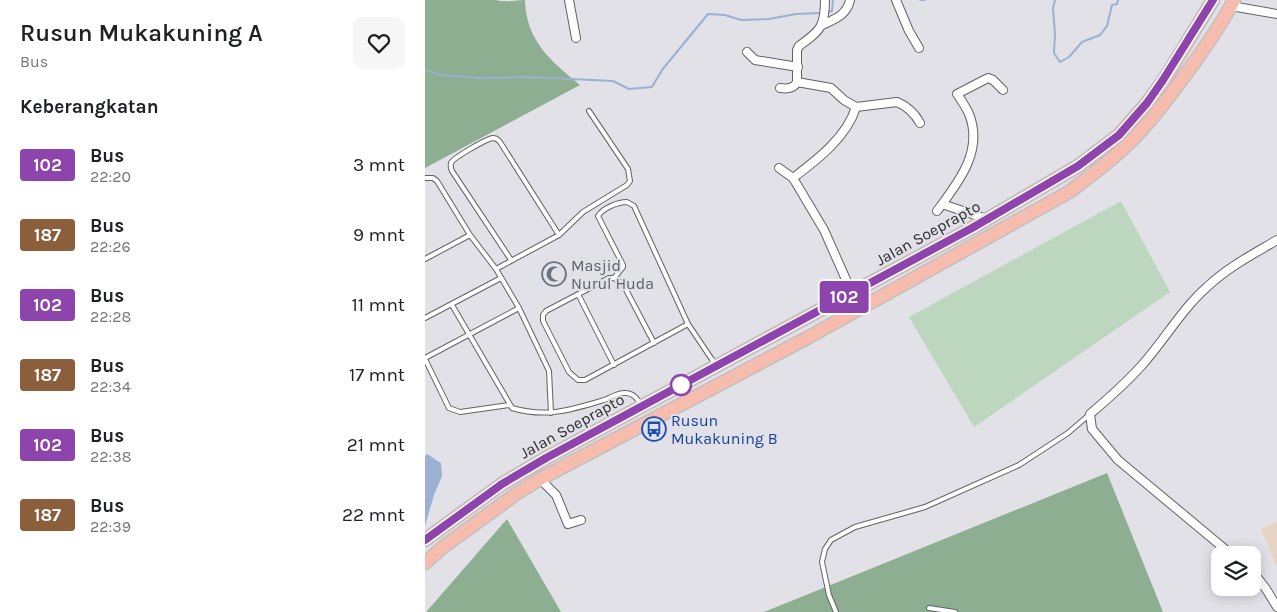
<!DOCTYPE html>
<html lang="id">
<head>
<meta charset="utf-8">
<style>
  :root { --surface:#fff; --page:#f6f6f6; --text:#202124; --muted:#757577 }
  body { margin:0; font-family:Karla,sans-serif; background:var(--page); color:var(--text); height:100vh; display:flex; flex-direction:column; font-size:19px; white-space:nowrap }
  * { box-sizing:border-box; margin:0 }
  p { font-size:16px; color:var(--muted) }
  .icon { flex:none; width:28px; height:28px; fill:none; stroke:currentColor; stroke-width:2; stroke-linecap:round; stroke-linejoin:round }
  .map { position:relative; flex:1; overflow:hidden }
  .details { display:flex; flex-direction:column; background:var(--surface); width:425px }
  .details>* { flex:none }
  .badge { padding:0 10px; border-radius:4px; font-size:18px; line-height:32px }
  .controls { position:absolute; left:786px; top:546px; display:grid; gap:10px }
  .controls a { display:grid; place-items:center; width:50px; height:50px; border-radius:10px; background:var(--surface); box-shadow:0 2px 12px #0003; font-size:25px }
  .map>.badge { position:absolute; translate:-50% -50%; box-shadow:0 0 0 2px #fff }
  h2 { padding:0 20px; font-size:19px; line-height:45px }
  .round { display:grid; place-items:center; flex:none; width:52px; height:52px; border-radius:10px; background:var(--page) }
  .headline { display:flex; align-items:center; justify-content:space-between; height:85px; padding:0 20px }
  h1 { font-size:24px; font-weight:600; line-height:38px }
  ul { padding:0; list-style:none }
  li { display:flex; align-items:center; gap:15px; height:70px; padding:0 20px }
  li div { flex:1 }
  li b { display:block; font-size:19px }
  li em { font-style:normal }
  li .badge { min-width:55px; font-weight:700; text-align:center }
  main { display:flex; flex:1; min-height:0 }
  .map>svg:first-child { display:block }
</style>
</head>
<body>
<main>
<section class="details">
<div class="headline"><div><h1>Rusun Mukakuning A</h1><p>Bus</p></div><a class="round"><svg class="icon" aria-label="heart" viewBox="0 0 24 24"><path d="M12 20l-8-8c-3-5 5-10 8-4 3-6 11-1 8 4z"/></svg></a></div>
<h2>Keberangkatan</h2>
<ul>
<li><span class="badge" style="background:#8e44ad;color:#fff">102</span><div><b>Bus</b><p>22:20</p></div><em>3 mnt</em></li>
<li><span class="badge" style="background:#8b5e3c;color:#fff">187</span><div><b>Bus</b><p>22:26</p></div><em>9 mnt</em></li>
<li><span class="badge" style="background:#8e44ad;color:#fff">102</span><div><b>Bus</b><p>22:28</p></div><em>11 mnt</em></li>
<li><span class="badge" style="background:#8b5e3c;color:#fff">187</span><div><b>Bus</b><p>22:34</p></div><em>17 mnt</em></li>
<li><span class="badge" style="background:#8e44ad;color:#fff">102</span><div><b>Bus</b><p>22:38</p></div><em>21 mnt</em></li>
<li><span class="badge" style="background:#8b5e3c;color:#fff">187</span><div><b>Bus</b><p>22:39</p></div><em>22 mnt</em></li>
</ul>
</section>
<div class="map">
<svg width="852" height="612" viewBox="0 0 852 612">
  <rect width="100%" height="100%" fill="#e1e1e7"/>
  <path fill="#e7d4c4" d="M852,522V568L836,529Z"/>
  <path fill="#bdd7bf" d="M696,201L745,292L549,427L484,317Z"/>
  <path fill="#8eae91" d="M0,0H71C81,3 90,0 100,0C101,41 126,61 155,85L0,168Z
    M682,473L738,612H339Z
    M82,519L136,612H2V611Z"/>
  <path fill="#9bb0d2" d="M2,454L16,463L17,476L9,495L0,526V456Z"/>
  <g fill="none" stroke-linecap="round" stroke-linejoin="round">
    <path stroke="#9bb0d2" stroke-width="2" d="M495,0H500
      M630,0L628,8L630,34L629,53L635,62L644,57L657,42L675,35L682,26L687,5L692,4L693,0
      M403,12L407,11L408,0
      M0,70L16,75L55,78L104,77L188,81L204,89L227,87L237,70L283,14L300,15L316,20L344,19L371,14L396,13"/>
    <g stroke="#626167" stroke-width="6">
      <path id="service" d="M0,178H8L12,181L45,235L71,269L94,308L124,371L126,413
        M0,259L45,235
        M86,260L27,171C26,168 25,167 26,163C28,158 61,139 68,138C72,138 72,139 75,142L134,235
        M71,269L134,235L158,212L202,185L205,181L203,169L164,111
        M189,278L198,267V265L173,216C178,208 193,202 202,202L209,206L263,324L290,364
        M153,294L189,365
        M27,305L87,408C121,418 146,410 179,400C186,398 193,392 201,393C208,393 212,399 216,404
        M0,318L76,278
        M229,343L198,284L189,278H184L121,311L118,315V321L144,372L153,380H160L263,324
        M0,358L94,308
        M0,359L24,408L35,412L84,405
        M504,608L530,612
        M411,612L404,595L397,562L400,549L406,540L430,527L500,507L594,465L643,433L665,414"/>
    </g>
    <g stroke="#626167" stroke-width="10">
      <path id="minor" d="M144,0L151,38
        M471,0L484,31L494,48
        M806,6L852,14
        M397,25C410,19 422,15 425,0
        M322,52L330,60L373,67
        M372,82L406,88L419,100L431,107L472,102C482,106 490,114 495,123
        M355,88C362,89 369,89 372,82V50L374,46C395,31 400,27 400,0
        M354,168L368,178L399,230L427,293
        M368,178C393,159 422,137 431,107
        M517,204L562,219
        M512,211C533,183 559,151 544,114C541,107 536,100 532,94L563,78L568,80L578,90
        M115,479L131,495L143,524L156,520
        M807,555L693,460L667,429L665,414C684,398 702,382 718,364C740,339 757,309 782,287C803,267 827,255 852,240
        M828,572L841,589L852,607"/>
    </g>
    <g stroke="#c0c0c1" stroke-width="15">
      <path id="trunk" d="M0,540L77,484L121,458L547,228L653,166L694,135L722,103L739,80L788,0
        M0,563L18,547L91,494L115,479L382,338L644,192C664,177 685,162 703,144C727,121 746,94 766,67C781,46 797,24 809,0"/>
    </g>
    <use href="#service" stroke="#fff" stroke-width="4"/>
    <use href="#minor" stroke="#fff" stroke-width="8"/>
    <use href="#trunk" stroke="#f6bcae" stroke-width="12"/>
  </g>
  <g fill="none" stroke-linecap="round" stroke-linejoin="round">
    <g stroke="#fff" stroke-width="11">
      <path id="line" d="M0,540L77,484L121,458L547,228L653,166L694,135L722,103L738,80L788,0"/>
    </g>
    <use href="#line" stroke="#8e44ad" stroke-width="8"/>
  </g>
  <defs>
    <g id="mosque-ring" transform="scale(1.25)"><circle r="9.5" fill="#e1e1e7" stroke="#6b7280" stroke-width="1.5"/><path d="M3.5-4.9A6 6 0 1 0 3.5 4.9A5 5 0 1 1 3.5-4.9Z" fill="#6b7280"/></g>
    <g id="bus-ring" transform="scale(1.25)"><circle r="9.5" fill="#e1e1e7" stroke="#1a4fb4" stroke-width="1.5"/><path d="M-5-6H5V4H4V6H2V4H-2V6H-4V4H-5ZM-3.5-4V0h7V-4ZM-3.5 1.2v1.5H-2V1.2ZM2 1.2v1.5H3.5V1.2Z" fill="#1a4fb4"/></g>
  </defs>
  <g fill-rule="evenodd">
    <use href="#mosque-ring" x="129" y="274"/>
    <use href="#bus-ring" x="229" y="429"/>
  </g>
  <circle fill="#fff" stroke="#8e44ad" stroke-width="2.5" cx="256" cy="385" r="10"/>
  <g text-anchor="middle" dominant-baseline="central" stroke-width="4" stroke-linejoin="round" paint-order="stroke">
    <g font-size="16" fill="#2d2d2f" stroke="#e1e1e7">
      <text transform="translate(503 233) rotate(-29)">Jalan Soeprapto</text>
      <text transform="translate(147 426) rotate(-29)">Jalan Soeprapto</text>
    </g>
    <g font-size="16" fill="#5b616d" stroke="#e1e1e7" text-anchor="start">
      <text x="146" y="265">Masjid<tspan x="146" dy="18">Nurul Huda</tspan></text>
    </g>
    <g font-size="16" fill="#164399" stroke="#e1e1e7" text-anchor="start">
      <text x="246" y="420">Rusun<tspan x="246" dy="18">Mukakuning B</tspan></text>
    </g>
  </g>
</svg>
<div class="controls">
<a><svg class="icon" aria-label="layers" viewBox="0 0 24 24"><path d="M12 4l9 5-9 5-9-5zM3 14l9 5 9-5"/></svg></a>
</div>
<b class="badge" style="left:419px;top:297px;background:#8e44ad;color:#fff">102</b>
</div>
</main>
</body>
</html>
